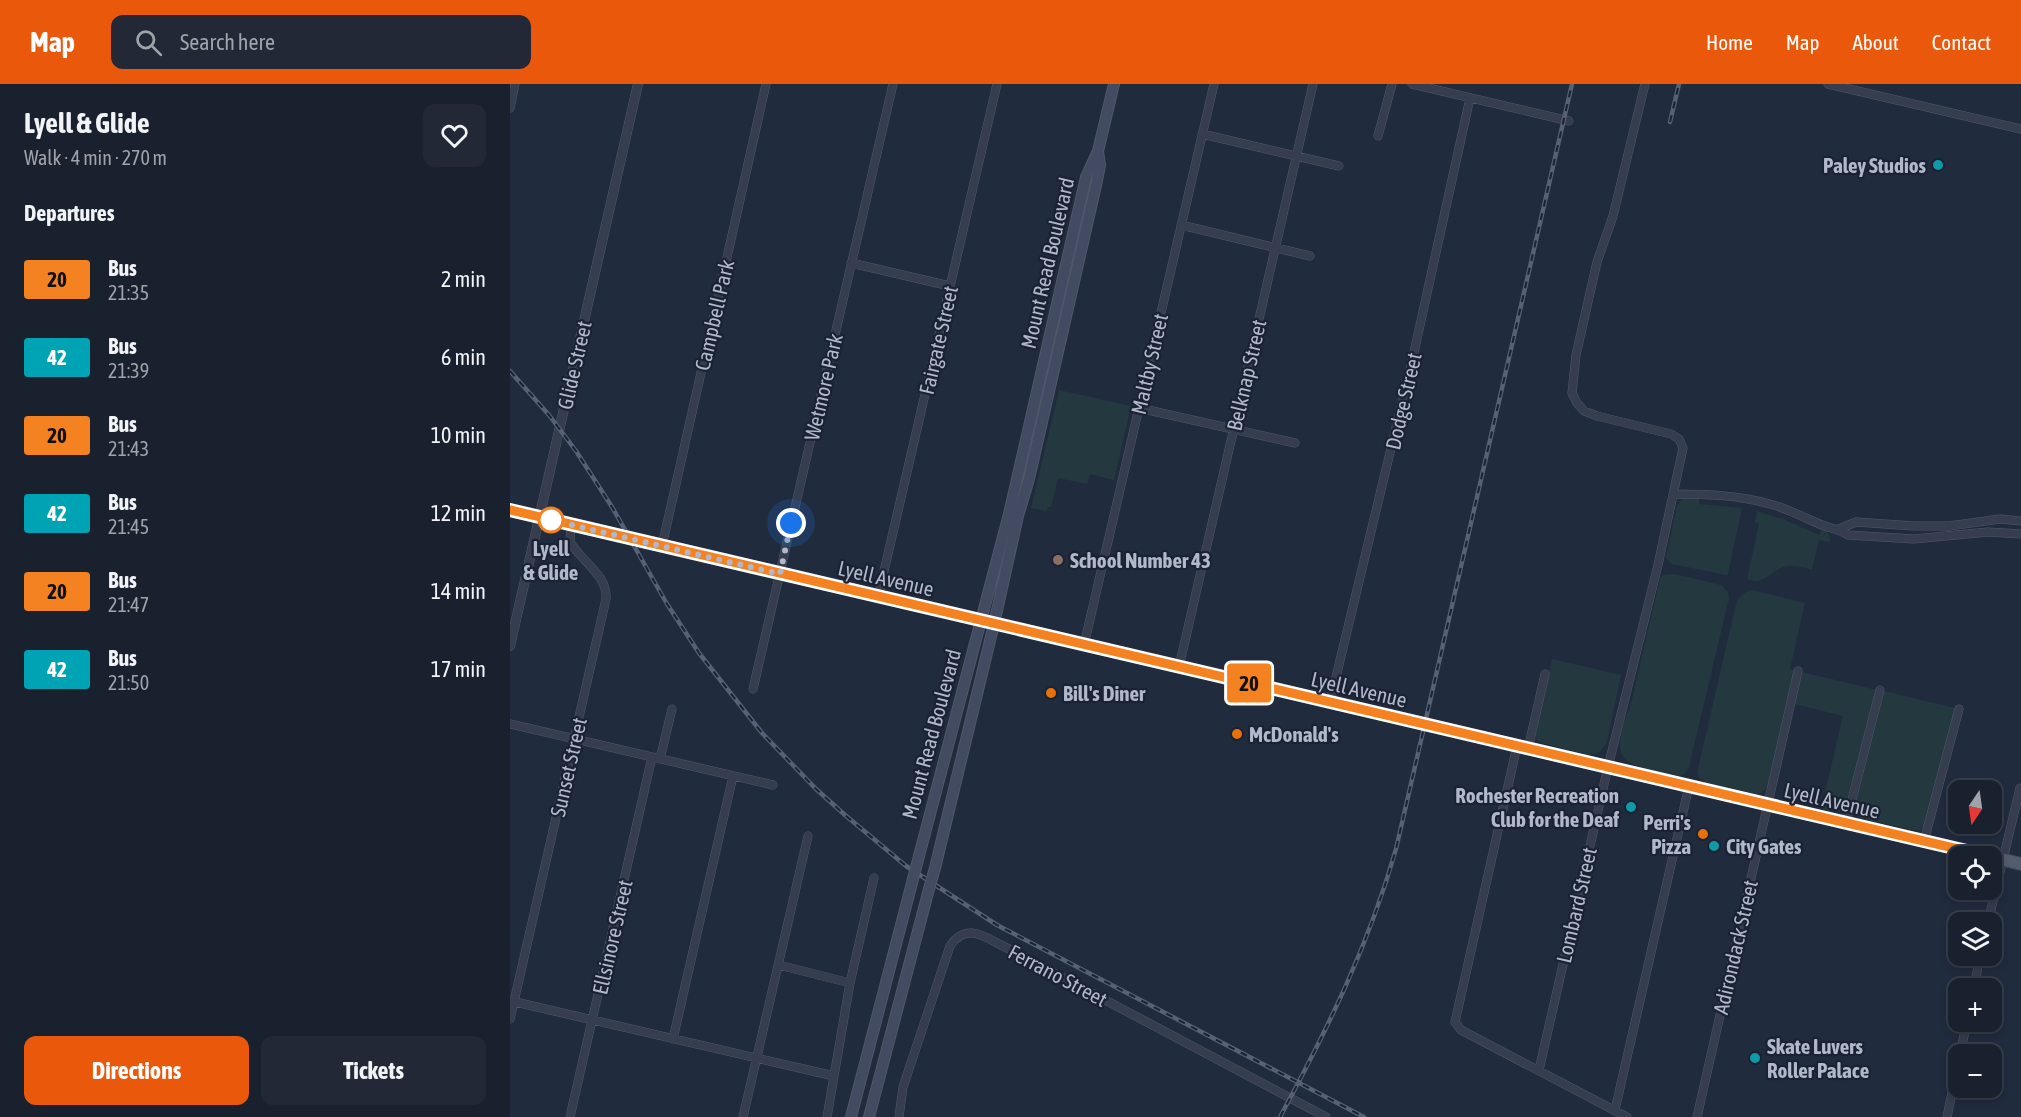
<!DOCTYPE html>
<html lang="en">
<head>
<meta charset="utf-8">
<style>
  :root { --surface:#19202e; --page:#222836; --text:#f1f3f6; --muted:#9fa3aa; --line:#373e4a; --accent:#ea580c }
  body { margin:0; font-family:"Asap Condensed",sans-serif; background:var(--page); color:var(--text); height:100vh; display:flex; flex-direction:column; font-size:22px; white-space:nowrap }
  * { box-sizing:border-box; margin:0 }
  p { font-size:20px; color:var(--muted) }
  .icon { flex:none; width:33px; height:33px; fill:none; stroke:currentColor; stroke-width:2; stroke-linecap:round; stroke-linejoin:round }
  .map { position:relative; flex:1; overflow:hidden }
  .drawer { display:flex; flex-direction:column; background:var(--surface); width:510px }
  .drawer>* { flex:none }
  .badge { padding:0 12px; border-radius:4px; font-size:21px; line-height:39px }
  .needle { width:39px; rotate:193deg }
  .buttons { position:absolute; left:1438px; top:696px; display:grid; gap:12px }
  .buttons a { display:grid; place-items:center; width:54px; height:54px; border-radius:12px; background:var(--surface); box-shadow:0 3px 9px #0003,0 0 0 2px var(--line); font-size:30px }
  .you { position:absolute; width:30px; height:30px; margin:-15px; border:4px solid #fff; border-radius:50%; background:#1a73e8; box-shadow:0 0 0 9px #1a73e833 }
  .map>.badge { position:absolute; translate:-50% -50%; box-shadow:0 0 0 3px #fff }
  h2 { padding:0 24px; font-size:22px; line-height:54px }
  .round { display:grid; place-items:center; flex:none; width:63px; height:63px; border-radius:12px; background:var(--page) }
  .headline { display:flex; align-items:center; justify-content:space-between; height:102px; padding:0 24px }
  h1 { font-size:28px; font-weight:700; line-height:45px }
  .button { display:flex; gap:12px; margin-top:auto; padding:12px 24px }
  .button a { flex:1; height:69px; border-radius:12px; background:var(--accent); color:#fff; font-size:24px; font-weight:700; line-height:69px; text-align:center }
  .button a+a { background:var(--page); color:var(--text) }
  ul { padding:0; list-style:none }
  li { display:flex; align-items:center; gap:18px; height:78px; padding:0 24px }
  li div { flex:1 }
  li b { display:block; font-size:22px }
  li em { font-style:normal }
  li .badge { min-width:66px; font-weight:700; text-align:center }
  header { display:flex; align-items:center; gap:36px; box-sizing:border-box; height:84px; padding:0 30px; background:var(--accent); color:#fff }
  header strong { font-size:28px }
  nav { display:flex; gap:33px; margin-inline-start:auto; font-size:21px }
  .search { width:420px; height:54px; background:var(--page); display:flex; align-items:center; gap:15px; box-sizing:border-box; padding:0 21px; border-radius:12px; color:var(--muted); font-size:22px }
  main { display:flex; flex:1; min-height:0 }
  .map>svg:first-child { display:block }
</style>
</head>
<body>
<header>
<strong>Map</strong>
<div class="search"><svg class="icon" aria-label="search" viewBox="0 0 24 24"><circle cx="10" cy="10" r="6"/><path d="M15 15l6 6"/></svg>Search here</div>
<nav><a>Home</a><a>Map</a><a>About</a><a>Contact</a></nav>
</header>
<main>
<section class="drawer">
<div class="headline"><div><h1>Lyell &amp; Glide</h1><p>Walk · 4 min · 270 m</p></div><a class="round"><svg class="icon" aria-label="heart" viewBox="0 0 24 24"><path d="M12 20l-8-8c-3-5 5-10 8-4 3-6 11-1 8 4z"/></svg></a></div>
<h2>Departures</h2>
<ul>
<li><span class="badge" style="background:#f58220;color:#111">20</span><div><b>Bus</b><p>21:35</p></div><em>2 min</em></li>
<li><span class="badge" style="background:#00a3b4;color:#fff">42</span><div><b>Bus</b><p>21:39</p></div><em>6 min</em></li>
<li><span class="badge" style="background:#f58220;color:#111">20</span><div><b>Bus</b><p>21:43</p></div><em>10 min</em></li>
<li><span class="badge" style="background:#00a3b4;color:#fff">42</span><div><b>Bus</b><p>21:45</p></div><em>12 min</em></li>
<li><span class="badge" style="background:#f58220;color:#111">20</span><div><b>Bus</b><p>21:47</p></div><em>14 min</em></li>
<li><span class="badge" style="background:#00a3b4;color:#fff">42</span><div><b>Bus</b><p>21:50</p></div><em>17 min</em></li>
</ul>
<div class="button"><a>Directions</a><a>Tickets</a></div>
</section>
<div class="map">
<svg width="1511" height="1033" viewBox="0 0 1511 1033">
  <rect width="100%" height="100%" fill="#212b3e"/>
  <path fill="#23393f" d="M549,306L621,322L604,396L580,390L577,400L548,394L541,423H538L537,427L521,424Z
    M1176,414H1189V420L1232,424L1218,490L1216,491L1162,480L1156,474L1167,422L1172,416Z
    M1247,427L1275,436L1309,451L1312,445C1318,448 1321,451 1320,458L1309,456L1302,486C1295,484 1285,481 1277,482C1262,484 1255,503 1237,495L1249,440L1245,438Z
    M1164,490L1211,501L1218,508L1219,514L1179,683L1174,690L1169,692C1144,686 1103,687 1111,652C1113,642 1115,633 1120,624L1150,495L1153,491Z
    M1242,506L1295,519L1280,585L1284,586L1257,704L1248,711L1195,698L1189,694L1187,689L1226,520C1229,511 1233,509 1242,506Z
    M1042,575L1111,591L1097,658L1090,668L1079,671L1031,659L1027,656L1026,651Z
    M1292,588L1367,606L1335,724L1330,728L1311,725L1333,632L1284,620Z
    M1374,607L1445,624L1414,742L1409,747L1350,735L1344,727Z"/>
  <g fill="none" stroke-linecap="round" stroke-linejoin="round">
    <g stroke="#505869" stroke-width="9">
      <path id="minor" d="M902,0L1059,37
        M1318,0L1511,45
        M0,24L5,0
        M692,50L829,82
        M868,52L882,0
        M671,141L800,172
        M341,179L440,202
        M629,324L785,359
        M1163,410C1196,410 1228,411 1260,420C1278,425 1295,434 1312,441C1322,445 1329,445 1338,451L1404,455L1478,448L1511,450
        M1329,445L1346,438L1404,442H1439L1490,435L1511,437
        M152,462L256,0
        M368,513L487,0
        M574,561L704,0
        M669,583L803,0
        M243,605L383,0
        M820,618L903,273L960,14
        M0,640L263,701
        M1007,662L945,938L951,946L1117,1033
        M1018,665L1035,590
        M150,675L162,625
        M1336,739L1370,606
        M1414,757L1449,625
        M1478,838L1510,704
        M269,881L340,899
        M1464,904L1470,872
        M1,917L324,992
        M0,935L96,515C98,491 71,477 60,458L61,441
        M163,955L223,692
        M1450,970L1457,938
        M1029,986L1098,683L1148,481L1173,364L1169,355L1161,350L1087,332L1074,327L1067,319L1062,309L1066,271L1087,178L1103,132L1135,0
        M1105,1026L1179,702
        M60,1033L142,673
        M233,1033L298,752
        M317,1033L340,899L364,794
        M389,1033L393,1003L440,862C457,837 476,854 497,864L816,1033
        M1187,1033L1288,587
        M1437,1033L1449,975"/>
    </g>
    <g stroke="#505869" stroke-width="10">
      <path id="tertiary" d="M0,562L128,0"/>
    </g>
    <g stroke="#505869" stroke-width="12">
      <path id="secondary" d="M409,772L499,430L576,93L588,67L604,0
        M425,784L484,540L508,432L519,395L587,97L590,81L588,67
        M341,1033L403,795
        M359,1033L419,805"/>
    </g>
    <g stroke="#3e4657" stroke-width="14">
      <path id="primary" d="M0,426L1478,772
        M1482,773L1511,780"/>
    </g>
    <use href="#minor" stroke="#353d4e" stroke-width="8"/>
    <use href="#tertiary" stroke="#353d4e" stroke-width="9"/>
    <use href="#secondary" stroke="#424b62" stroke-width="10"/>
    <use href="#primary" stroke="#535c6e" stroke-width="12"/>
    <g stroke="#566076" stroke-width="4.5">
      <path id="rail" d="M1160,38L1169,0
        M0,287L39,331L66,367L102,423L157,520L189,569L252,649L306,705L335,731L396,782L487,841L854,1033
        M770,1033C818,944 858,863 886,765L1062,0"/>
    </g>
    <use href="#rail" stroke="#1a2233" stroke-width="2" stroke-dasharray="7" stroke-linecap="butt"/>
    <g stroke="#505869" stroke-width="12" stroke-linecap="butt">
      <path id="secondary-bridge" d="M403,795L409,772
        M419,805L425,784"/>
    </g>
    <use href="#secondary-bridge" stroke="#424b62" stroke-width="10"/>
  </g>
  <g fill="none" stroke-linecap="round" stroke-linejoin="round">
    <g stroke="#fff" stroke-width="14">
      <path id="line" d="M0,426L1478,772"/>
    </g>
    <use href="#line" stroke="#f58220" stroke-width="9"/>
    <path stroke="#b0b8ca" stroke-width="6" stroke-dasharray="0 10.8" d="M41,436L270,490L281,439"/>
  </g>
  <g fill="#0f9aa8" stroke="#1a2233" stroke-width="2">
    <circle cx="1428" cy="81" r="6"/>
    <circle cx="1121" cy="723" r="6"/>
    <circle cx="1204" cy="762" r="6"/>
    <circle cx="1245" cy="974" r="6"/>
  </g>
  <circle fill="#fff" stroke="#f58220" stroke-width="3" cx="41" cy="436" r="12"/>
  <circle fill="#8d6e63" stroke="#1a2233" stroke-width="2" cx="548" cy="476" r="6"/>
  <g fill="#e8710a" stroke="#1a2233" stroke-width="2">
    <circle cx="541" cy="609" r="6"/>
    <circle cx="727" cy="650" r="6"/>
    <circle cx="1193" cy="750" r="6"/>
  </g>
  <g text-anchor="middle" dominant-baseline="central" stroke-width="4.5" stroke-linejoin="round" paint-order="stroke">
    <g font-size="21" font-weight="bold" fill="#b0b8ca" stroke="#1a2233" text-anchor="start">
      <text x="1416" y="81" text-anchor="end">Paley Studios</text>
      <text x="560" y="476">School Number 43</text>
      <text x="553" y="609">Bill's Diner</text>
      <text x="739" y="650">McDonald's</text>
      <text x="1109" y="711" text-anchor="end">Rochester Recreation<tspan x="1109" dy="24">Club for the Deaf</tspan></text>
      <text x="1181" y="738" text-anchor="end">Perri's<tspan x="1181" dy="24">Pizza</tspan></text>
      <text x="1216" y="762">City Gates</text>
      <text x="1257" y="962">Skate Luvers<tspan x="1257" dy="24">Roller Palace</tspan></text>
    </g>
    <g font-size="21" fill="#b0b8ca" stroke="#1a2233">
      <text transform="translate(537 179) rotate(-77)">Mount Read Boulevard</text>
      <text transform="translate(204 231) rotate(-77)">Campbell Park</text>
      <text transform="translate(428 256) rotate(-77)">Fairgate Street</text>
      <text transform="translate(639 280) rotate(-77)">Maltby Street</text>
      <text transform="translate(64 281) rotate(-77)">Glide Street</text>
      <text transform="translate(736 291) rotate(-77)">Belknap Street</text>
      <text transform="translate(313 303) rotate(-77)">Wetmore Park</text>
      <text transform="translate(893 317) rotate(-77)">Dodge Street</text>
      <text transform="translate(376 494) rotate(13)">Lyell Avenue</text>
      <text transform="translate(849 605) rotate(13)">Lyell Avenue</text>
      <text transform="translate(421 650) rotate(-75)">Mount Read Boulevard</text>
      <text transform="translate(58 683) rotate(-77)">Sunset Street</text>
      <text transform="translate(1322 716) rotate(13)">Lyell Avenue</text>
      <text transform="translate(1066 821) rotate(-77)">Lombard Street</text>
      <text transform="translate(102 853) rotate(-77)">Ellsinore Street</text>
      <text transform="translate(1225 863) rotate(-77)">Adirondack Street</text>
      <text transform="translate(548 891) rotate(28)">Ferrano Street</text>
    </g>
    <g font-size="21" font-weight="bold" fill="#b0b8ca" stroke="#1a2233">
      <text x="41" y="464">Lyell<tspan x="41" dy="24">&amp; Glide</tspan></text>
    </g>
  </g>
</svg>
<div class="buttons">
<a><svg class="needle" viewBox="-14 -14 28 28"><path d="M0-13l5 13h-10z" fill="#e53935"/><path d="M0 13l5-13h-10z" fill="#9fa3aa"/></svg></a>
<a><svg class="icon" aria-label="locate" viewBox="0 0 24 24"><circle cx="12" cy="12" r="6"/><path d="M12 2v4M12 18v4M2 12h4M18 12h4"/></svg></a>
<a><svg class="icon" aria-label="layers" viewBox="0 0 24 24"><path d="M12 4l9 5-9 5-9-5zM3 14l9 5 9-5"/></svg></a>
<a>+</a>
<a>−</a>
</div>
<div class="you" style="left:281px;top:439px"></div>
<b class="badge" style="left:739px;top:599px;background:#f58220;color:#111">20</b>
</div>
</main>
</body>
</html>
